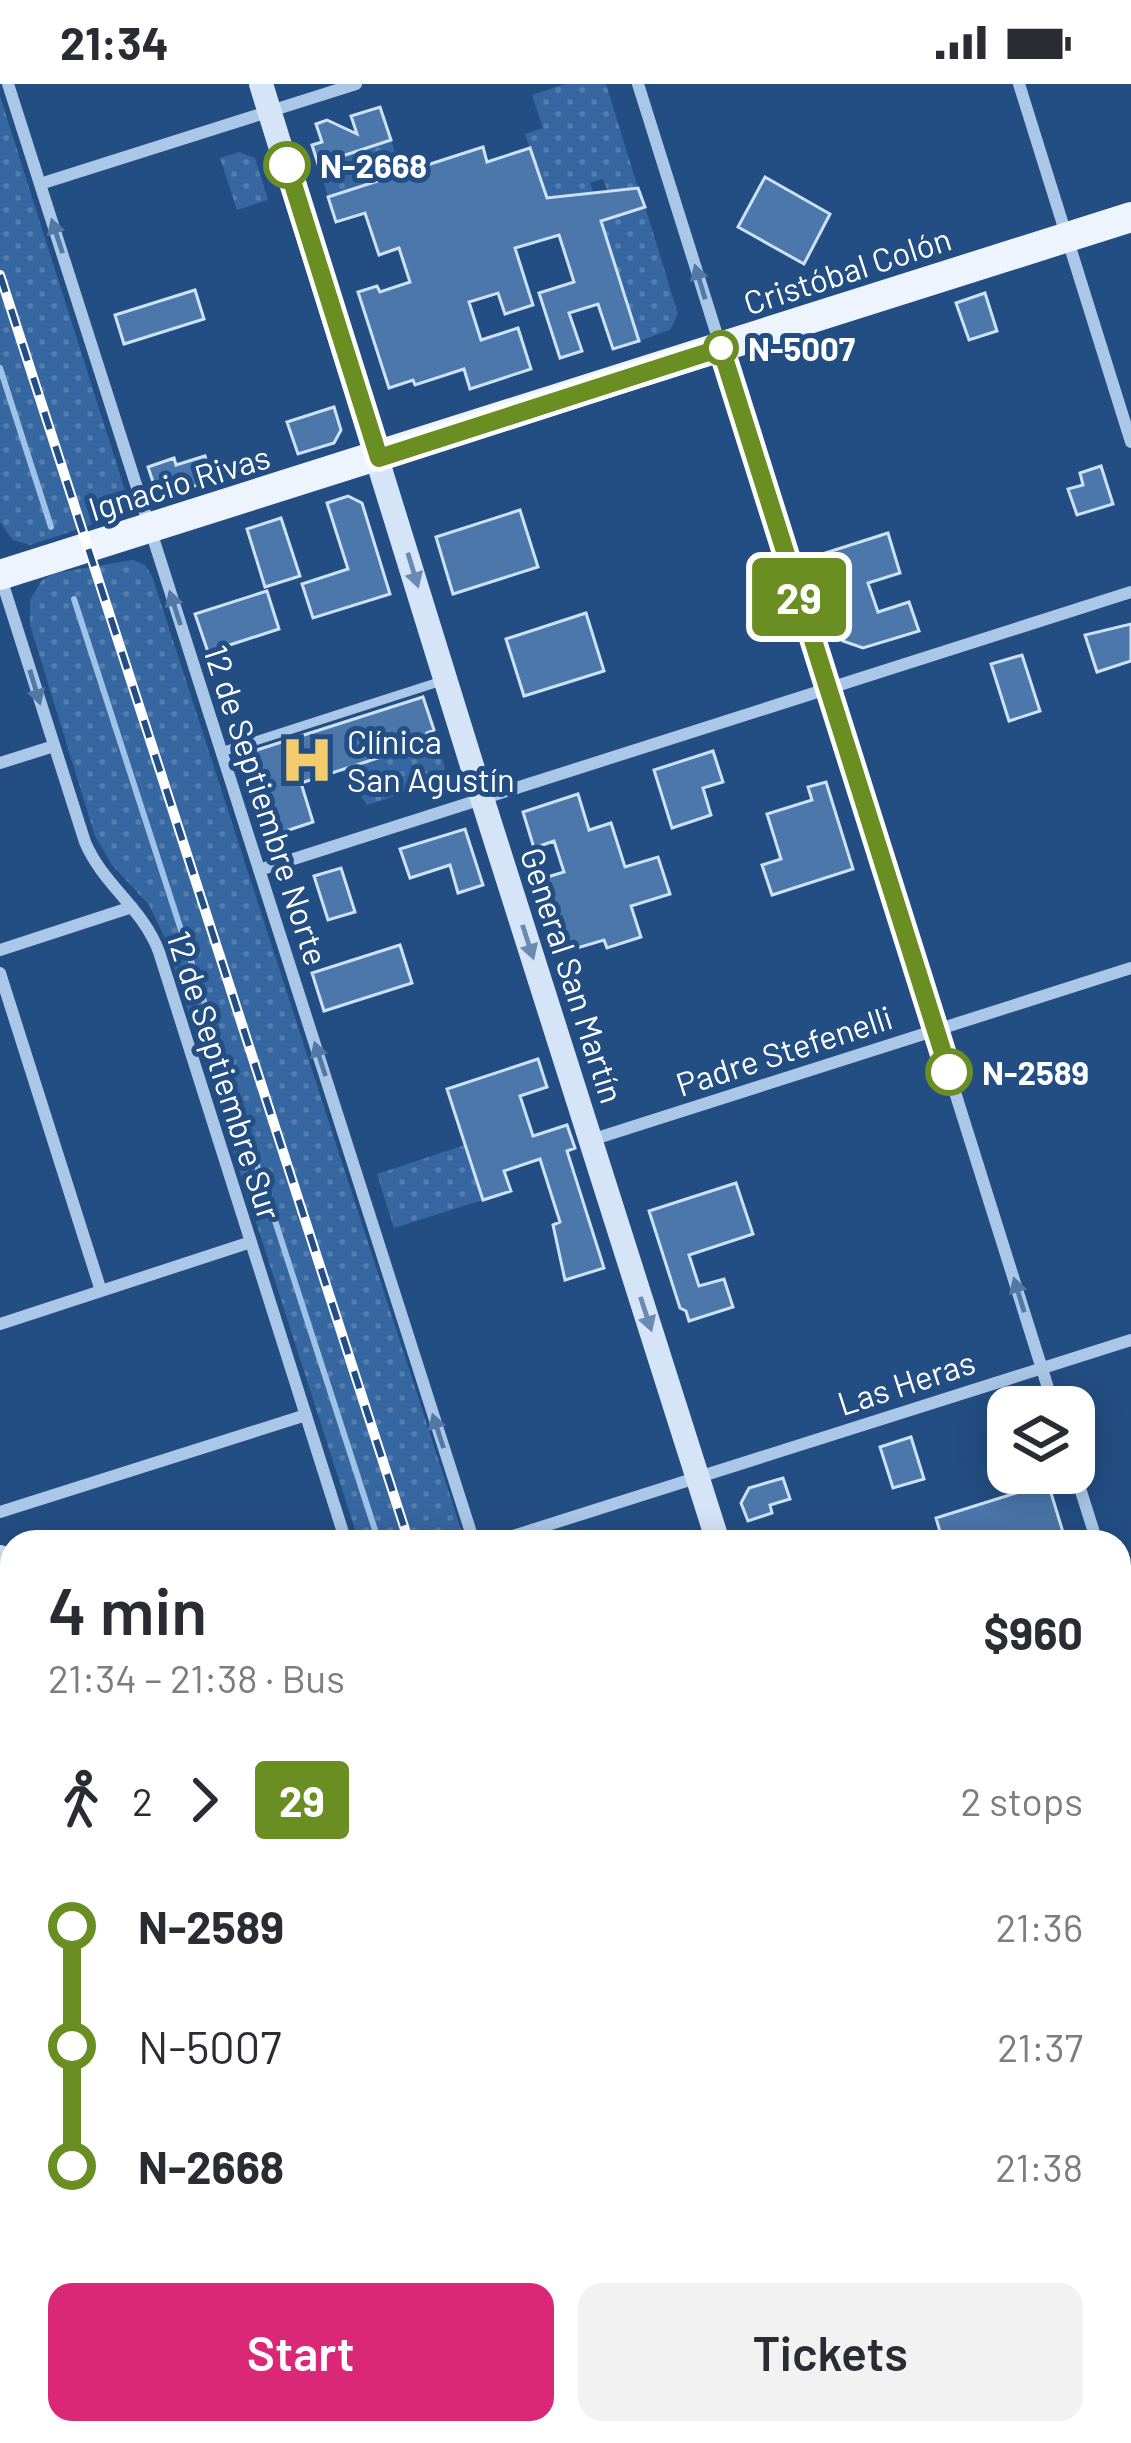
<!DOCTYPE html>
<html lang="en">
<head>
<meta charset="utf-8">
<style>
  :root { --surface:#fff; --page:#f2f2f3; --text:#2b2b33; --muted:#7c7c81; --accent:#db2777 }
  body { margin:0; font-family:Barlow,sans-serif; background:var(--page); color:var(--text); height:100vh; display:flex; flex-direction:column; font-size:45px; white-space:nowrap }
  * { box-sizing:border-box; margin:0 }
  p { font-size:39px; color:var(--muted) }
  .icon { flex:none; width:66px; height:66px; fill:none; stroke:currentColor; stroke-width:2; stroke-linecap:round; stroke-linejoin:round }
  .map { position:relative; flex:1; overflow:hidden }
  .drawer { position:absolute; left:0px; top:1446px; width:1131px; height:915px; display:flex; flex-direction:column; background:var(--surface); border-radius:36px 36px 0 0; box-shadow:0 6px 30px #0003 }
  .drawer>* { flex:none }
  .badge { padding:0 24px; border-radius:9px; font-size:42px; line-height:78px }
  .tools { position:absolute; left:987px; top:1302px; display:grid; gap:24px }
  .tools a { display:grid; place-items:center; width:108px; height:108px; border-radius:24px; background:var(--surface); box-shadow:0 6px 30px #0003; font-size:60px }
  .map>.badge { position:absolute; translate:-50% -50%; box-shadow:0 0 0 6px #fff }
  .legs { display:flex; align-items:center; gap:18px; height:132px; padding:0 48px; font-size:39px }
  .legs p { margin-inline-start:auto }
  .overview { display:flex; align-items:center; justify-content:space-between; height:204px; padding:0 48px }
  h1 { font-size:66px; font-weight:600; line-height:90px }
  .action { display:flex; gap:24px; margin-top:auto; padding:24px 48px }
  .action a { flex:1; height:138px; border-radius:24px; background:var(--accent); color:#fff; font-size:48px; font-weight:600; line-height:138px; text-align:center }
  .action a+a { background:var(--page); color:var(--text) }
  ul { padding:0 48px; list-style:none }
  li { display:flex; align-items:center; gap:42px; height:120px; font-size:45px }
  li i { display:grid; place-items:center; width:18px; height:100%; margin:0 15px; background:currentColor }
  li i::after { content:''; width:30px; height:30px; margin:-15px; border:9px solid; border-radius:50%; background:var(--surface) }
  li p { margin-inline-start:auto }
  li:first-child i { background:linear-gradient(#0000 50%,currentColor 0) }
  li:last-child i { background:linear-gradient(currentColor 50%,#0000 0) }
  .status { display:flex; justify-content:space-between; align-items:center; height:84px; padding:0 60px; background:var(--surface); direction:ltr }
  .status svg { height:33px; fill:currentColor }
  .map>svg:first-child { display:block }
</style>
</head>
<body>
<div class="status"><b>21:34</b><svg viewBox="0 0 49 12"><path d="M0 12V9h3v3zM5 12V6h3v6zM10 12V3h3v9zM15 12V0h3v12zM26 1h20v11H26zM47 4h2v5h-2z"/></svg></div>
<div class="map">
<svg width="1131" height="2359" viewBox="0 0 1131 2359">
  <defs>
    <pattern id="green-dots" width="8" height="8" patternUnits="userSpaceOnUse" patternTransform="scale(3)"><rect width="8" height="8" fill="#3767a0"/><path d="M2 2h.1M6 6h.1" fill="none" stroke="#557eae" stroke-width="1.8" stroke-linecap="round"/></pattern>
  </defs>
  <rect width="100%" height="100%" fill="#234e83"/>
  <path fill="url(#green-dots)" d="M565,0H606L638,104L608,108L603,95L590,99L594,110L547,114L525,50L543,44L532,11Z
    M0,12L128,416L124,427L115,433L30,461L13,456L0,438Z
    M391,56L402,90L328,113L318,80Z
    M239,68L255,74L268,116L237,126L220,74Z
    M645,123L678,230L670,246L639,257L601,137Z
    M133,476L145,481L152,492L465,1458H359L164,852L149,821L112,781L95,752L30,541V516L42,496L56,489Z
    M434,647L445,684L437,699L367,721L342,686L429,658L427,649Z
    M465,1061L483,1116L394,1144L377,1090Z"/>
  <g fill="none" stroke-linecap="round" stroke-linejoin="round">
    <path stroke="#9fc2e9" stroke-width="6" d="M0,284L51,443
      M74,515L375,1446"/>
  </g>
  <path fill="#4b77ab" stroke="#cfe1f6" stroke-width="3" d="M380,23L391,56L318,80L312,61L322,58L316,40L327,36L357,50L351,32Z
    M483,63L487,78L530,64L547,114L638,104L645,123L601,137L639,257L613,265L598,220L569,229L582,267L560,274L539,209L574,198L559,151L515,164L533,221L505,230L498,209L469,218L481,256L518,244L531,285L470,305L464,285L415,301L413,296L389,304L358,208L377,202L380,208L410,198L399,164L379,171L365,129L336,138L328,113Z
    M765,93L830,130L804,180L738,143Z
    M195,206L204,235L124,260L115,231Z
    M985,209L997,247L969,256L956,219Z
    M334,323L341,346L334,359L298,370L287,338Z
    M205,372L213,398L157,410L148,383L174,374L176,381Z
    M1101,382L1113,420L1077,431L1068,405L1083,401L1080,389Z
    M348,412L362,419L390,510L313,534L302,500L348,485L327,419Z
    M520,426L538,483L453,510L436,453Z
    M281,434L300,492L265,503L247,445Z
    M888,449L900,489L868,499L878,528L909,518L919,547L863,564L843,557L816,472Z
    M267,507L279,545L208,568L195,530Z
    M586,529L604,587L524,612L506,555Z
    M1131,540V577L1097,588L1085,551Z
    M1022,571L1040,627L1009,637L991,580Z
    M423,613L434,646L427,649L430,657L301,699L313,738L268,753L241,671Z
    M713,667L723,698L703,704L711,731L672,744L654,686Z
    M826,698L853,785L772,811L762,781L781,775L767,730L812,716L808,703Z
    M578,710L589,746L611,739L625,783L658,773L670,810L631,822L641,853L607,864L604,856L567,867L544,794L564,788L554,757L534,764L523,728Z
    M465,745L483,801L458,809L450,781L410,794L400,765Z
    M341,784L355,828L328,836L314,792Z
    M400,861L412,899L324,927L312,889Z
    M538,975L547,1003L520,1012L533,1052L567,1041L575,1064L567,1067L604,1184L565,1196L553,1141L560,1138L540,1075L504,1087L511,1107L483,1116L447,1005Z
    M736,1099L753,1150L689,1171L699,1202L724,1195L733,1223L689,1237L686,1227L680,1224L649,1127Z
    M911,1353L924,1395L893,1404L880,1363Z
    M783,1394L790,1415L770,1421L772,1429L748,1437L741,1419L749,1404Z
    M1048,1399L1066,1458H943L936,1434Z"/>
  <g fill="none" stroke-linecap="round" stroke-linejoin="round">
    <path stroke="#abc7e8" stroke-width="9" d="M221,668L445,596"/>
    <path stroke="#abc7e8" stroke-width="12" d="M8,0L474,1458
      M638,0L1054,1323
      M1019,0L1131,358
      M40,100L356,0
      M0,491L85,758C103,801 143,824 159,868L346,1458
      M0,679L54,662
      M259,786L1131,508
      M0,866L132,823
      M0,889L101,1207
      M591,1056L1131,884
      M0,1240L251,1158
      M1074,1385L1097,1458
      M0,1428L306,1331
      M494,1458L1131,1256
      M1119,1528L1131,1566
      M0,1620L12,1616
      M0,1794L12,1790
      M1119,2015L1131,2011
      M627,2349L630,2359
      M759,2349L762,2359
      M25,2359L56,2349"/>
    <path stroke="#d6e4f7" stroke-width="24" d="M261,0L482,714L718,1458
      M0,1473L12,1510
      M1119,1634L1131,1630
      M0,1964L12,1960
      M0,1998L12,1994
      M280,2349L284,2359
      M1002,2349L1005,2359"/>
    <path stroke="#eef4fe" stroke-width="30" d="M0,491L1131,133"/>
    <g stroke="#fff" stroke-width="10">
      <path id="rail" d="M0,191L409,1458
        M696,2349L699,2359"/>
    </g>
    <use href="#rail" stroke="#234e83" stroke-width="6" stroke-dasharray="18" stroke-linecap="butt"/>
  </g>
  <defs><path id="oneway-solid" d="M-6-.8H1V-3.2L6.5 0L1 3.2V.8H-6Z" transform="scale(3)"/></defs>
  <g fill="#5378a6">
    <use href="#oneway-solid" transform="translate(57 152) rotate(-108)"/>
    <use href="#oneway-solid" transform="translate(700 198) rotate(-107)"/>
    <use href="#oneway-solid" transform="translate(175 524) rotate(-108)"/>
    <use href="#oneway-solid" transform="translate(35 603) rotate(73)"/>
    <use href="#oneway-solid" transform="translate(320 975) rotate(-108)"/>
    <use href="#oneway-solid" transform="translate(1019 1211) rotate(-107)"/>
    <use href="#oneway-solid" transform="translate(438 1347) rotate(-108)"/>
  </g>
  <g fill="#6b8ab1">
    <use href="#oneway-solid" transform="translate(413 486) rotate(73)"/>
    <use href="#oneway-solid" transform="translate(528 858) rotate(72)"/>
    <use href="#oneway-solid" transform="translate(646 1230) rotate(72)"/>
  </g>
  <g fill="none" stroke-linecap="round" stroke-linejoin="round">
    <g stroke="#fff" stroke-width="27">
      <path id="line-1" d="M287,81L379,374L721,264L949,988"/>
    </g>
    <use href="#line-1" stroke="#6b8e23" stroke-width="18"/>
  </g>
  <defs>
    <g id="hospital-bare" transform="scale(4.14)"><path d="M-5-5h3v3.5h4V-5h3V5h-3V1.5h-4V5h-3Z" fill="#f3cc6e" stroke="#234e83" stroke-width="2.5" paint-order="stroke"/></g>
  </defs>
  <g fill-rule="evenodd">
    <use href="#hospital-bare" x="307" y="676"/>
  </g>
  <g fill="#fff" stroke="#6b8e23" stroke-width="6">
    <circle cx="287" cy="81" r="21"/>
    <circle cx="721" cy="264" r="15"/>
    <circle cx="949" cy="988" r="21"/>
  </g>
  <g text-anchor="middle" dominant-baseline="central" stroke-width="10" stroke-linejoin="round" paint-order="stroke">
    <g font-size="33" font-weight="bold" fill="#fff" stroke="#234e83" text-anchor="start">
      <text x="320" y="81">N-2668</text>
      <text x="748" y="264">N-5007</text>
      <text x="982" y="988">N-2589</text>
    </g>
    <g font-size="33" fill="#fff" stroke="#234e83">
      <text transform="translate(847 186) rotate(-18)">Cristóbal Colón</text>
      <text transform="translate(179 398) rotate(-17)">Ignacio Rivas</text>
      <text transform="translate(267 721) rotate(72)">12 de Septiembre Norte</text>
      <text transform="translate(573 891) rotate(72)">General San Martín</text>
      <text transform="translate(784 966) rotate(-18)">Padre Stefenelli</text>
      <text transform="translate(225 991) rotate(72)">12 de Septiembre Sur</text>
      <text transform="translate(906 1298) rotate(-18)">Las Heras</text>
    </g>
    <g font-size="33" fill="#fff" stroke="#234e83" text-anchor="start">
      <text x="347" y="657">Clínica<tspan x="347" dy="38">San Agustín</tspan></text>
    </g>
  </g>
</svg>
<div class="tools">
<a><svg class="icon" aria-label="layers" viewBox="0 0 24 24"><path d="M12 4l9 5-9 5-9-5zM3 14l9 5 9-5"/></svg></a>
</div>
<b class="badge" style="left:799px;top:513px;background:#6b8e23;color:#fff">29</b>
<section class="drawer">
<div class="overview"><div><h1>4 min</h1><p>21:34 – 21:38 · Bus</p></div><b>$960</b></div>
<div class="legs"><svg class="icon" aria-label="walk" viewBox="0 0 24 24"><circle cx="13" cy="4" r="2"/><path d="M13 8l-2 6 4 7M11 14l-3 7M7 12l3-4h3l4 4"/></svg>2<svg class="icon" aria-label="forward" viewBox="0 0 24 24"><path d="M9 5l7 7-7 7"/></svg><b class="badge" style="background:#6b8e23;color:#fff">29</b><p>2 stops</p></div>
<ul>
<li><i style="color:#6b8e23"></i><b>N-2589</b><p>21:36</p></li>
<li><i style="color:#6b8e23"></i><span>N-5007</span><p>21:37</p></li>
<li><i style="color:#6b8e23"></i><b>N-2668</b><p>21:38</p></li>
</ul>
<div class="action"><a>Start</a><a>Tickets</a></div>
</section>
</div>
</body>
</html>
